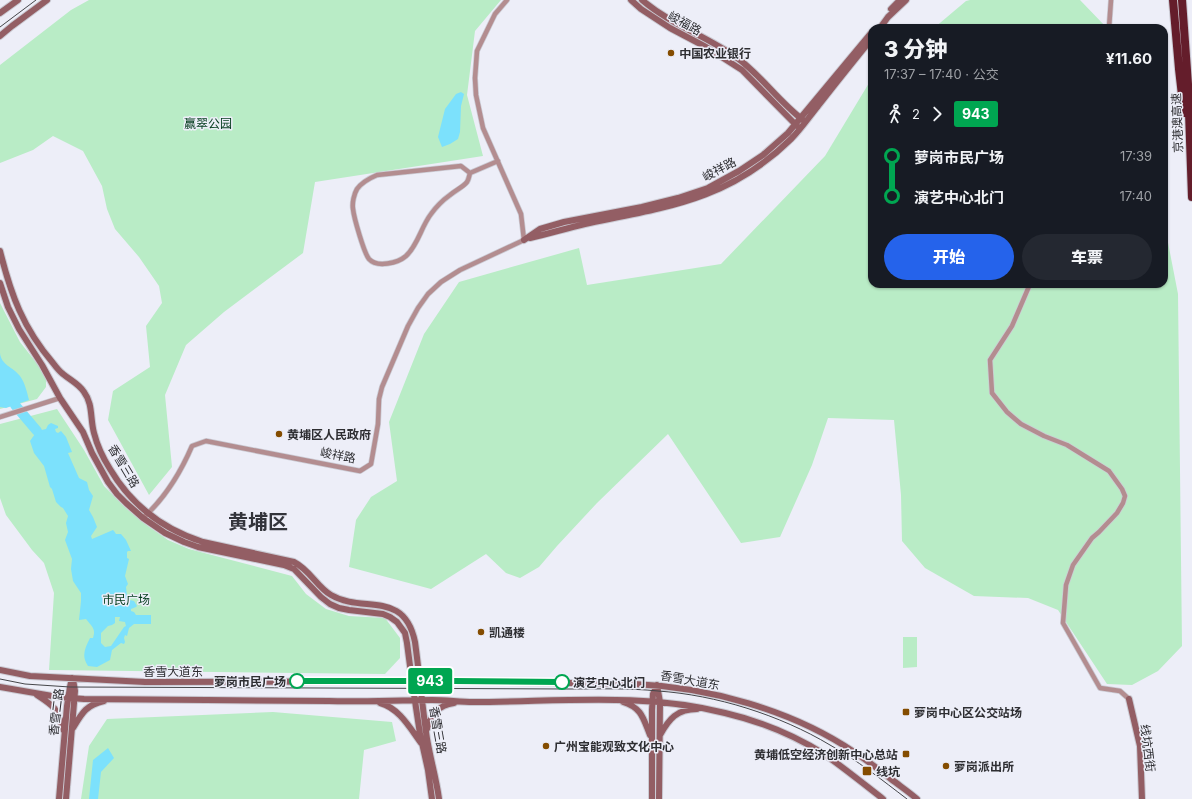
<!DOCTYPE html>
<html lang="zh">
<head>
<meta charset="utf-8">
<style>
  :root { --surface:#171b24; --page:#242831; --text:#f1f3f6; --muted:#9ea1a6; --accent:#2563eb }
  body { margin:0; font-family:Inter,"Noto Sans SC",sans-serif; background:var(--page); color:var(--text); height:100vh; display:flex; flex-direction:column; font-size:15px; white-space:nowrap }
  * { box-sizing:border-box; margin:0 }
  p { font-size:13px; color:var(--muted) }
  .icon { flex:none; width:22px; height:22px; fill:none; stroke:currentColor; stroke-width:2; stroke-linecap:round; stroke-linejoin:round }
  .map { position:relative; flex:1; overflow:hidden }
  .drawer { position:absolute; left:868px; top:24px; width:300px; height:264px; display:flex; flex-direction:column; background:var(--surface); border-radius:12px; box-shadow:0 1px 3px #0004 }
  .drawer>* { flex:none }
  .badge { padding:0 8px; border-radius:3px; font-size:14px; line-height:26px }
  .map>.badge { position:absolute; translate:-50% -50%; box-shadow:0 0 0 2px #fff }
  .legs { display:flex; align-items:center; gap:6px; height:44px; padding:0 16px; font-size:13px }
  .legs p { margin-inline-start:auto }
  .headline { display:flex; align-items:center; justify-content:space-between; height:68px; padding:0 16px }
  h1 { font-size:22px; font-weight:800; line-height:30px }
  .button { display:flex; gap:8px; margin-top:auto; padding:8px 16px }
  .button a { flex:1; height:46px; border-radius:24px; background:var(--accent); color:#fff; font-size:16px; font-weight:800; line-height:46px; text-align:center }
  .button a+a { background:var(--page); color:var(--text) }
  ul { padding:0 16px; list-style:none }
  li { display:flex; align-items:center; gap:14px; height:40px; font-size:15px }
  li i { display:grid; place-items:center; width:6px; height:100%; margin:0 5px; background:currentColor }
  li i::after { content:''; width:10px; height:10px; margin:-5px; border:3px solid; border-radius:50%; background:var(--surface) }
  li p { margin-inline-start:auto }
  li:first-child i { background:linear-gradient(#0000 50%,currentColor 0) }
  li:last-child i { background:linear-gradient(currentColor 50%,#0000 0) }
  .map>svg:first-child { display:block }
</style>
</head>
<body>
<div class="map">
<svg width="1192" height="799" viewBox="0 0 1192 799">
  <rect width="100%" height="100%" fill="#edeef8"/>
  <path fill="#b9ecc6" d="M89,0H501L475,31L467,95L483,156L315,182L303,253L224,312L186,345L165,395L172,467L149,495L108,420L113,391L150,367L146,326L162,303L159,286L139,257L115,229L107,209L102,186L83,151L53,136L33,150L0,163V65L71,10Z
    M970,0H1080L1107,28H934L966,1Z
    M872,80V284H1164V222L1178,294L1182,646L1158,671L1132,685L1107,684L1058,610L1028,598L974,596L925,568L902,541L901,495L894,420L828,418L812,465L780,537L741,543L668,434L597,503L557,546L539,567L520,578L506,573L486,554L431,589L349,567L356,520L371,497L397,481L389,422L424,334L459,282L579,248L587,285L721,264L825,156L869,83Z
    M0,303L20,342L46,375V387L37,399L0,409Z
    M57,409L84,450L104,486L127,509L148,526L168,540L189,549L292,576L306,594L326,609L349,616L385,618L400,638V658L385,674L49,670L54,593L44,563L32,550L6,515L0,498V424Z
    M903,637H917V667L903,668Z
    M273,712L392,722L396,741L364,750L359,799H81L89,746L107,719Z"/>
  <path fill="#7ce1fc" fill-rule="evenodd" d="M461,92L464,94L461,106L460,132L458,139L450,144L442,147L438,137L445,109L456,94Z
    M0,353C1,365 13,367 20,376C25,383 27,392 29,400L6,408L0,407Z
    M51,423L58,426V428L55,429L56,432L58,433L61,431L66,437L72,452L68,453L79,478L87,482L89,490L93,496L89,510L93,517L97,527L91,536L92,539L113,530L114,531L116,534H121L126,540L131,551H128L127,552V558L129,559L125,576L128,584L126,587L127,596L130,600L134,601L137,606L136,607L131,609V611L134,612L136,615H151V624H134L129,628L127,636L125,635L124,638L125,642L124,644L121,643L112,650L110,660L97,667L88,666C81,656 85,648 90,638H93C96,628 92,627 86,619L79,620L81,601V593L73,581L71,569L72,559L65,540L68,532L66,523L68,516L63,508L61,507L56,502L52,489L50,487L44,466L34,453L30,441L37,431L46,429L48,425ZM115,617H120L119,621L125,622L126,626L124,627L111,646L105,647L101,643V633L108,626L112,625L115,623Z
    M108,748L114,758L101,772L98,799H89L93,760Z"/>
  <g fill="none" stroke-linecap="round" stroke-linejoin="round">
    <path stroke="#7ce1fc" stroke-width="10" d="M15,405L37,431"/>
    <g stroke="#cbcbd4" stroke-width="6">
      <path id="street" d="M1109,28L1111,0
        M461,166L470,173C469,176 469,179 467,182C463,187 456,190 450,195C443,200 436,207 431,214C421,227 418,245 406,256C398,263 377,268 369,259C364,253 354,218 353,209C352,203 354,194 357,189C362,182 370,178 377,175Z
        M470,173L498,161
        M1030,284L1012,326L990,360L992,393L1007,412L1021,424L1044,436L1067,445L1109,471L1122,489L1125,496L1123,503L1117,513L1099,532L1092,538L1073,565L1066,585L1063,623L1100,688L1120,691L1129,699
        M0,417L60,398
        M143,518C165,498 180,474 192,446L206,441L360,471L371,464L378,424L379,399L382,387L408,326L418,308L428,294L441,282L460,270L524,240L521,214L483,128L476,95L475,78L477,51L495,14L507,0"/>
    </g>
    <g stroke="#cbcbd4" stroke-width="8">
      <path id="secondary" d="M631,0L641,9L670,28L706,47L742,70L797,126
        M642,0C670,24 706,36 736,57C761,75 778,101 803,120
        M891,9L900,0
        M0,13L18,0
        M880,28L888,17L906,0
        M0,36L12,26L47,0
        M530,238C548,234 567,228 585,224C667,207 729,200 791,139C801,129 809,117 818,106C835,84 852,63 869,42
        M524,240L540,229L564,222L642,207L678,198L708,188L739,171L763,155L788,133L872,32
        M0,251C11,295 23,328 53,363C56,367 59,371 63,374C70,380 79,384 84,392C93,404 90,418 94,433C97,445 103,458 110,469C132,506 162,529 203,542L294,562C310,570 317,587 331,595C363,614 404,589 415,642C419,672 422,702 426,732C429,755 436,776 439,799
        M0,283L8,307L19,329L42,365L60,398L83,432L92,453L108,482L117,494L126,503L143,518L165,533L184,542L198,547L284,565L294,569L321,597L330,604L339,608L349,610L383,614L390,617L397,622L405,633L407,643L412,681L420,734L428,770L432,799
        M0,670L30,676L145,682L454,681L634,684C708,687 792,710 854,752C867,760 879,770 891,779C900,786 909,792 917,799
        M657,685L660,702L659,799
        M0,687L58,697L84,699C166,700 247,700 329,701C363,702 398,700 432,700C446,700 460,702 473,702C557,702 642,692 725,713C759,721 794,735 824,754C844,768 864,784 883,799
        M37,695C57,708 56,708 64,731
        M1129,699L1140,746L1142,799
        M623,702C642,708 643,718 650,735
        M380,703C399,708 410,728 421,743
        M73,728C82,713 86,705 104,701
        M427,729C431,715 438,705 454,703
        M660,735C669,719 677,709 697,709
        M59,799L67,706L70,687L72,678
        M66,799L75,691L73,679
        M652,799V710L653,694L657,685"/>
    </g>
    <g stroke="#cbcbd4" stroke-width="10">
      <path id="highway" d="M1173,0L1179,69L1184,113
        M1182,0L1188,84L1192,197"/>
    </g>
    <use href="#street" stroke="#b38d90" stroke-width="4.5"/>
    <use href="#secondary" stroke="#935e64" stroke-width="6"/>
    <use href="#highway" stroke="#641d2b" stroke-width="8"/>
    <path stroke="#45464a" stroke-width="1" d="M0,27L36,0
      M0,679L25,684L70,687L570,689C599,689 629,688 658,691C716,695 780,715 830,745C857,760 882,780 907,799"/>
  </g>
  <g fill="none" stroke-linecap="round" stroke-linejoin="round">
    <g stroke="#fff" stroke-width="9">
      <path id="line-1" d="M297,681H454L562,682"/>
    </g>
    <use href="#line-1" stroke="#00a651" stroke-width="6"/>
  </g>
  <g fill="#844c00" stroke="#edeef8" stroke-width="1.5">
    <circle cx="671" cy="53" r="4"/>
    <circle cx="279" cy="434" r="4"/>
    <circle cx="481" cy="632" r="4"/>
    <rect x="902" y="708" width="8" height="8" rx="2"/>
    <circle cx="546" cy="746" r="4"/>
    <rect x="902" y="750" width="8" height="8" rx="2"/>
    <circle cx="946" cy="766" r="4"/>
    <rect x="862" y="766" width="10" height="10" rx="2"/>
  </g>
  <g fill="#fff" stroke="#00a651" stroke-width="2">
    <circle cx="297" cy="681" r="7"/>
    <circle cx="562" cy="682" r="7"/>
  </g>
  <g text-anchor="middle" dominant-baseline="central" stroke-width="3" stroke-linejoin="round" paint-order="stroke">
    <g font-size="12" fill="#2e2e32" stroke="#edeef8">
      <text transform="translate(685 23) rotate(29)">峻福路</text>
      <text transform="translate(1177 123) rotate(-92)">京港澳高速</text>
      <text transform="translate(719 169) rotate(-28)">峻祥路</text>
      <text transform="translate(338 455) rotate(11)">峻祥路</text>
      <text transform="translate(124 466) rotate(59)">香雪三路</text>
      <text x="173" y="671">香雪大道东</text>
      <text transform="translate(690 680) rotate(10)">香雪大道东</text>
      <text transform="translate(56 712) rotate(-83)">香雪二路</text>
      <text transform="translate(438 730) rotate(80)">香雪三路</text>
      <text transform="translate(1148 748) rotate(83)">线坑西街</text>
    </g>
    <g font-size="12" font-weight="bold" fill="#2e2e32" stroke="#edeef8" text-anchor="start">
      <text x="679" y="53">中国农业银行</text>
      <text x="287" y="434">黄埔区人民政府</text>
      <text x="489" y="632">凯通楼</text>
      <text x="914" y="712">萝岗中心区公交站场</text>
      <text x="554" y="746">广州宝能观致文化中心</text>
      <text x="898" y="754" text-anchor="end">黄埔低空经济创新中心总站</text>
      <text x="954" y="766">萝岗派出所</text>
      <text x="876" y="771">线坑</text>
    </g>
    <g font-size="12" fill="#003a1a" stroke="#edeef8">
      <text x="208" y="123">赢翠公园</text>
      <text x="126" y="599">市民广场</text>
    </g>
    <g font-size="12" font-weight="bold" fill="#2e2e32" stroke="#edeef8" text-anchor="end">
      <text x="286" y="681">萝岗市民广场</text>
      <text x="573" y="682" text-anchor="start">演艺中心北门</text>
    </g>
    <g font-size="20" font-weight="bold" fill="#33343b" stroke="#edeef8">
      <text x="258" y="522">黄埔区</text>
    </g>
  </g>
</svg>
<b class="badge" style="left:430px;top:681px;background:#00a651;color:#fff">943</b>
<section class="drawer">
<div class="headline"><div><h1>3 分钟</h1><p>17:37 – 17:40 · 公交</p></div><b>¥11.60</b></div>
<div class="legs"><svg class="icon" aria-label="walk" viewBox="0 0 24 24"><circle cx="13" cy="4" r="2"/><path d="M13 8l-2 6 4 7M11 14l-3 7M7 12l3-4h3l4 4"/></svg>2<svg class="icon" aria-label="forward" viewBox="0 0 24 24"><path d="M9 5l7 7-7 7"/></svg><b class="badge" style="background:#00a651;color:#fff">943</b></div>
<ul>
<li><i style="color:#00a651"></i><b>萝岗市民广场</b><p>17:39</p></li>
<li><i style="color:#00a651"></i><b>演艺中心北门</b><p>17:40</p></li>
</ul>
<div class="button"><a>开始</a><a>车票</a></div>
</section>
</div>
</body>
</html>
